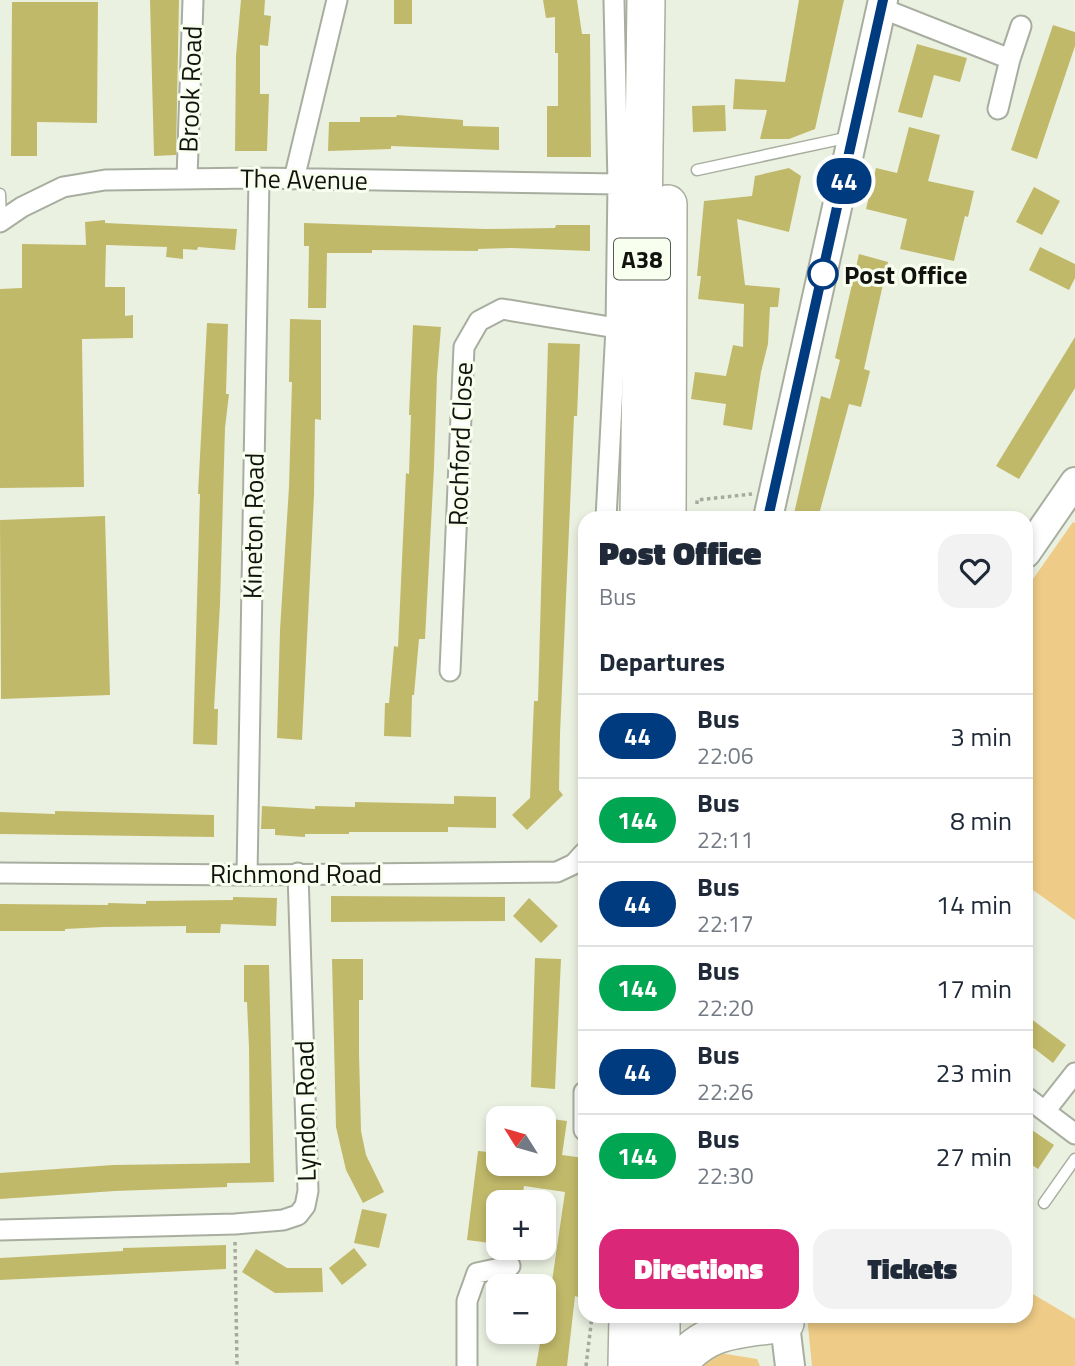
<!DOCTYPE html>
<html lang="en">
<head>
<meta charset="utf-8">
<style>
  :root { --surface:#fff; --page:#f2f2f3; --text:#1f2937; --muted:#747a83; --line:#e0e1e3; --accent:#db2777 }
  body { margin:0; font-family:"Titillium Web",sans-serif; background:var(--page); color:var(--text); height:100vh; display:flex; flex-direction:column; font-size:26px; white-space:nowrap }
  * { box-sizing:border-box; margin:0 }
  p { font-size:23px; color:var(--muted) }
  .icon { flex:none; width:38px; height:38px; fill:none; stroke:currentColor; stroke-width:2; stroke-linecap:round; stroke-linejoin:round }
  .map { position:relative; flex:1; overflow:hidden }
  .side { position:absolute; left:578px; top:511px; width:455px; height:812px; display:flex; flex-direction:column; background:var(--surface); border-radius:21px; box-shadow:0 4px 10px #0003 }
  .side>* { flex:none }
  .badge { padding:0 14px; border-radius:23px; font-size:24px; line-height:46px }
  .needle { width:46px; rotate:307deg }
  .buttons { position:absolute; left:486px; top:1106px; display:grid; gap:14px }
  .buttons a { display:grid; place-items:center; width:70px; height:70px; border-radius:14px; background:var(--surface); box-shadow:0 4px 10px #0003; font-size:35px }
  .map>.badge { position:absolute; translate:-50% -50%; box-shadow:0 0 0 4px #fff }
  h2 { padding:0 21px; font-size:26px; line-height:63px }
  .round { display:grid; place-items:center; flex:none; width:74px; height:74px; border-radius:21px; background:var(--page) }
  .summary { display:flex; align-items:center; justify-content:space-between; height:119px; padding:0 21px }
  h1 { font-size:33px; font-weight:800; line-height:52px }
  .primary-button { display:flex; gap:14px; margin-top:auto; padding:14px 21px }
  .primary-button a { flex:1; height:80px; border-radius:21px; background:var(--accent); color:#fff; font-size:28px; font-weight:800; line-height:80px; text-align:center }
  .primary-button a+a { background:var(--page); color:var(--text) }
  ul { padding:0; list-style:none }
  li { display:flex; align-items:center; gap:21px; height:84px; padding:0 21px; border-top:2px solid var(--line) }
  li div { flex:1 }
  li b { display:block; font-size:26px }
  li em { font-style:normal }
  li .badge { min-width:77px; font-weight:700; text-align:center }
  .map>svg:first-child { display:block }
</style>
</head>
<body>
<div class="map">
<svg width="1075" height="1366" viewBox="0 0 1075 1366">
  <rect width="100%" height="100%" fill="#ebf1e1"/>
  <path fill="#eecb86" d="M1073,522L1075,523V920L1026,885V589Z
    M1026,1290L1075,1319V1366H812L807,1316H1026Z
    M720,1353L757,1359L760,1366H700Z"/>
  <path fill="#c1b96a" d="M150,0H179L176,155L154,156Z
    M241,0H265L264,15L271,16L268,46L260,45V94H269L267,151H235L236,56Z
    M394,0H412V24H394Z
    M543,0H577L582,34H590L591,157H547V106H558V53H555V17L546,18Z
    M799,0H844L815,129L789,139H760L767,110L733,109L735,79L785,82Z
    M12,2H98L97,123L37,122V156H11Z
    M1053,25L1075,32V46L1037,159L1011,150Z
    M917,44L967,58L960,82L934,75L922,118L898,112Z
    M725,105L726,131L693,132L692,106Z
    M397,115L463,120V126L499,127V150L391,146V149L328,151L329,122H360V117H396Z
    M909,127L940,135L928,181L974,191L968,217L965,216L954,261L900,249L907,219L866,209L876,168L897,173Z
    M789,168L801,176L789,232L737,219L745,285L780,288L778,307H770L768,344L761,372L752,430L723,425L726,404L691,399L695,372L726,376L733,345L743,347L744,304L698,299L701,276H697L704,201L752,196L755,176Z
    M1034,187L1060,201L1042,235L1016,222Z
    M105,220V223L237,229L235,250L198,247L197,250L183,249V259L166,257L167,247L106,245L105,287H125V316L133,315V338L82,339L84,487L0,488V289L22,288V244L86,245L85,222Z
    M304,223L485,229L555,228L556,225H590V251L512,248L478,249V251L372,250V253H327L326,308H308L309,246H304Z
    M1040,247L1075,264V278L1069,290L1029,270Z
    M859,254L888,262L864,369L870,371L861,407L849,404L818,518H793L821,396L830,399L840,360L835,358Z
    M290,319L321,320V420L315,419L314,495L302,740L277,738L280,630L289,487L292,382H289Z
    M207,323L228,324L226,394H229L225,428L220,604L214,709H218L217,745L193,744L200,494H198Z
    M413,325L441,327L437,375L434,467L425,639H419L414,695H412L411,737L384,736L385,703H389L394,646L398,647L406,473L409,474L411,415H409Z
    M1075,337V388L1019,479L996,466Z
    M548,343L580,344L577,416H574L560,734L559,790L563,795L527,830L512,815L530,798L534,701H538Z
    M105,516L110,695L1,699L0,520Z
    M454,796L496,797V828L448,827V832H349V834H305V837L275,835V829H261L262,806L315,809V806L355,807V802L454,804Z
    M55,811L214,815V837L0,834V812L55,814Z
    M331,896L505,897V921L331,922Z
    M233,897L277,898L276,926L221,924L220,933H186V926L104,927L65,929V931H0V904L108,905V903L146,904V901L233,900Z
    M529,898L558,926L541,943L513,916Z
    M535,958L561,959L555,1089L531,1087Z
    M332,959H363V1000H359V1053L361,1131L366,1155L384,1192L363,1203L346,1170L336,1127Z
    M244,965H269L274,1182L227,1183V1187L115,1191L0,1199V1173L113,1165L250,1163L249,1048L247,1002H244Z
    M1026,1015L1066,1045L1053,1063L1026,1042Z
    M544,1118L567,1121L562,1155L584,1158V1249L578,1297L575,1296L567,1366H536L542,1332H544V1301L549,1302L565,1192L524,1186L523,1192L505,1190L503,1202H499L498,1244L467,1240L478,1151L499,1153V1164H544Z
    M1026,1126L1054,1145L1038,1169L1026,1161Z
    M362,1209L387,1214L379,1248L354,1243Z
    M226,1245V1269L0,1280V1258L123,1251V1248Z
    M354,1248L367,1265L342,1285L329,1268Z
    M256,1249L287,1268H322L323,1292L275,1293L242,1272Z"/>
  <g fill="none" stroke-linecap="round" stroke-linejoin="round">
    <g stroke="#a8ae9f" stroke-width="13">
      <path id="lane" d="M697,170L850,137
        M0,194L1,222
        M1044,1203L1075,1159"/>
    </g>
    <g stroke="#a8ae9f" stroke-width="23">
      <path id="street" d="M881,8L1010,59
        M998,109L1010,59L1021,26
        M187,178L193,0
        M294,179L337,0
        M0,222L22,207L63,187L105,180L259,178L618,184
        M606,518L616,328L618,184L614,0
        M450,671L464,347L479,321L502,309L616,328
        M0,873L247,875L557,872L574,864L584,853
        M247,875L259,178
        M584,1092V1130
        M1026,1097L1075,1134
        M1045,1111L1075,1073
        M0,1230L235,1224L283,1220L298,1215L305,1206L308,1191L298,873
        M467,1366V1301L477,1273L510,1266"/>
    </g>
    <g stroke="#a8ae9f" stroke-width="32">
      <path id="secondary" d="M768,518L883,0
        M1026,553L1075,482
        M784,1316L790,1366"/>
    </g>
    <g stroke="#a8ae9f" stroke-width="40">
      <path id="highway" d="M639,518L646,0
        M667,518L668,204
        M627,1366L628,1316
        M661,1366V1316
        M677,1366C705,1327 741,1329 785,1323"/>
    </g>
    <path stroke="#a6aa9e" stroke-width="3.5" stroke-dasharray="3.5 3.5" stroke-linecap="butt" d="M697,504V500L752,494
      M235,1242L237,1366
      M586,1366L592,1316"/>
    <use href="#lane" stroke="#fff" stroke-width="10"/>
    <use href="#street" stroke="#fff" stroke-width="19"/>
    <use href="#secondary" stroke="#fff" stroke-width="28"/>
    <use href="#highway" stroke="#fff" stroke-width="37"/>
  </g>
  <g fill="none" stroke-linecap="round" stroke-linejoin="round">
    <g stroke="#fff" stroke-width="16">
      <path id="line" d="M768,518L883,0"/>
    </g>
    <use href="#line" stroke="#003b80" stroke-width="10"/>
  </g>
  <circle fill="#fff" stroke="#003b80" stroke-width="3.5" cx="823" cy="274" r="14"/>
  <g text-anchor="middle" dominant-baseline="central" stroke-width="6" stroke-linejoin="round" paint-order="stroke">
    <rect fill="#f9ffef" stroke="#575a52" stroke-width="2" x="614" y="238.5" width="56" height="41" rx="5"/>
    <g font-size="24" font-weight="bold" fill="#12130e">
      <text x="642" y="259">A38</text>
    </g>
    <g font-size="26" fill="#12130e" stroke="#f9ffef">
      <text transform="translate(190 89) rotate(-88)">Brook Road</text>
      <text transform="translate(304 179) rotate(1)">The Avenue</text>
      <text transform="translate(460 444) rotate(-88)">Rochford Close</text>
      <text transform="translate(253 526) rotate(-89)">Kineton Road</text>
      <text x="296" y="873">Richmond Road</text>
      <text transform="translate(305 1111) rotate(-91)">Lyndon Road</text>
    </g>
    <g font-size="26" font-weight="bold" fill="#12130e" stroke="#f9ffef" text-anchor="start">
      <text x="844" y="274">Post Office</text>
    </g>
  </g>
</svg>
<div class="buttons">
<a><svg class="needle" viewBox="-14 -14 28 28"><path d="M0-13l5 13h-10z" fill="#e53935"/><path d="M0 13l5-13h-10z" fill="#747a83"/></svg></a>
<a>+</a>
<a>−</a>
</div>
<b class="badge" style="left:844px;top:181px;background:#003b80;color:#fff">44</b>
<section class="side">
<div class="summary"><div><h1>Post Office</h1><p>Bus</p></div><a class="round"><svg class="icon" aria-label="heart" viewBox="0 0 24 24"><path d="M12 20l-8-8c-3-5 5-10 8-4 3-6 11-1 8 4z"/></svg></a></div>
<h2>Departures</h2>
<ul>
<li><span class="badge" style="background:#003b80;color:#fff">44</span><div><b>Bus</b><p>22:06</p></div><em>3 min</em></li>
<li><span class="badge" style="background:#00a651;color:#fff">144</span><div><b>Bus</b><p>22:11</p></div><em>8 min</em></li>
<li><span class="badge" style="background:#003b80;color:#fff">44</span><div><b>Bus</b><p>22:17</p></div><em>14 min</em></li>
<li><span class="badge" style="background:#00a651;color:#fff">144</span><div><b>Bus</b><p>22:20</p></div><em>17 min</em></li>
<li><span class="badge" style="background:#003b80;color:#fff">44</span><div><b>Bus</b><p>22:26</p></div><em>23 min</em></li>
<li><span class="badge" style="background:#00a651;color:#fff">144</span><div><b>Bus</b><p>22:30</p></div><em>27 min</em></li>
</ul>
<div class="primary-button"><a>Directions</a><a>Tickets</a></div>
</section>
</div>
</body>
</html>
